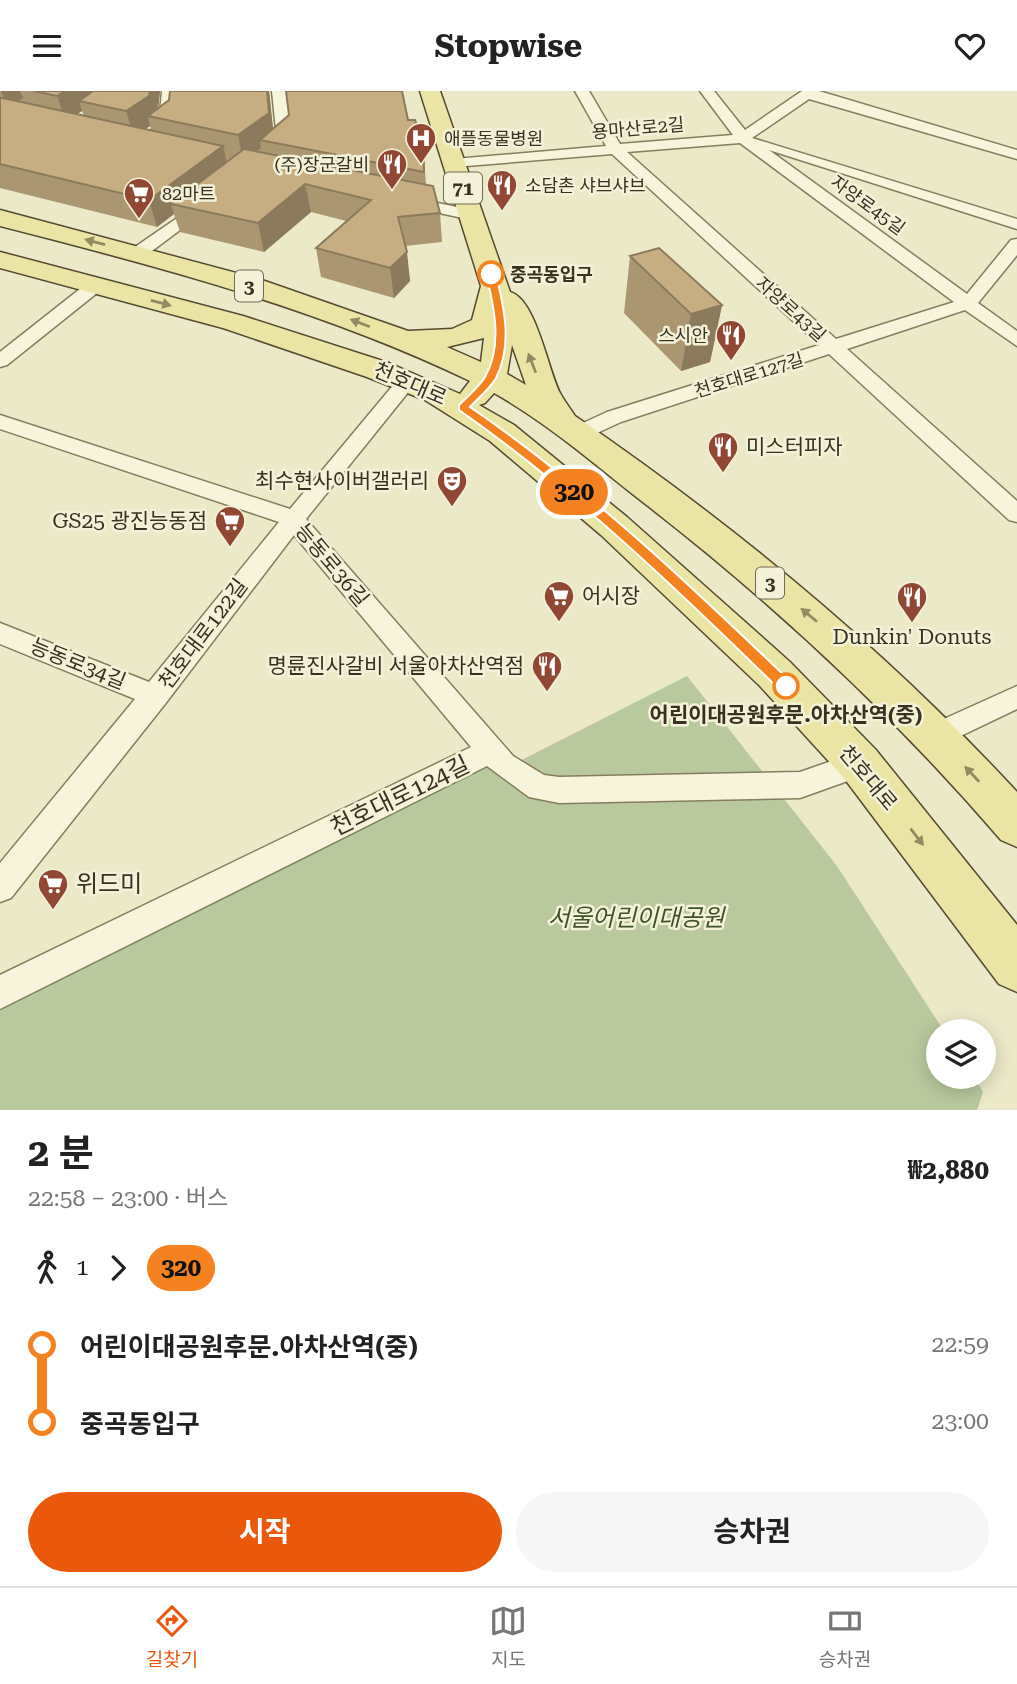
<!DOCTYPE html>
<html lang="ko">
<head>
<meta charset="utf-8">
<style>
  :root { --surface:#fff; --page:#f6f6f6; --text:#222; --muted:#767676; --line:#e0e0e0; --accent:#ea580c }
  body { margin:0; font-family:"Roboto Serif","Noto Sans KR",serif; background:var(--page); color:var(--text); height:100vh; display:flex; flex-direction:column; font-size:26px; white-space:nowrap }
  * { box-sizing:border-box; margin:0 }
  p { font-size:23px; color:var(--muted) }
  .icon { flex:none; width:38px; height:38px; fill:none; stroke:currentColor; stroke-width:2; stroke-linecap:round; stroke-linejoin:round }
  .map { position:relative; height:1019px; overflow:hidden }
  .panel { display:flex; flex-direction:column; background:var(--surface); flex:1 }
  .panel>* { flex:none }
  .badge { padding:0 14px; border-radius:23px; font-size:24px; line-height:46px }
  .controls { position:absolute; left:926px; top:928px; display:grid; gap:14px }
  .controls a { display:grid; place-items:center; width:70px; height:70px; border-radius:50%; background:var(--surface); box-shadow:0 4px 18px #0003; font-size:35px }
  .map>.badge { position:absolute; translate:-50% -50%; box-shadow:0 0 0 4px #fff }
  .legs { display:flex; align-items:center; gap:10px; height:77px; padding:0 28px; font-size:23px }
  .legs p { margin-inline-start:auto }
  .overview { display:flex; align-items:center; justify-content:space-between; height:119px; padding:0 28px }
  h1 { font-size:38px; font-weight:700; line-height:52px }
  .action { display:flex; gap:14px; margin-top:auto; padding:14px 28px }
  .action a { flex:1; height:80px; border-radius:42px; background:var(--accent); color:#fff; font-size:28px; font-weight:700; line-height:80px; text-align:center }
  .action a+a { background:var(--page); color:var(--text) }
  ul { padding:0 28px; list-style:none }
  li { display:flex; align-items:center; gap:24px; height:77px; font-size:26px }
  li i { display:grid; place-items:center; width:10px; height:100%; margin:0 9px; background:currentColor }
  li i::after { content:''; width:18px; height:18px; margin:-9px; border:5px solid; border-radius:50%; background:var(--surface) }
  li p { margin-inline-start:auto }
  li:first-child i { background:linear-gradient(#0000 50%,currentColor 0) }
  li:last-child i { background:linear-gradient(currentColor 50%,#0000 0) }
  header { display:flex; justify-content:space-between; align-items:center; height:91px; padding:0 28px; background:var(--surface); font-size:32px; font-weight:700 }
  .tabs { display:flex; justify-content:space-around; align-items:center; height:98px; border-top:2px solid var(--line); background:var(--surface); font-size:19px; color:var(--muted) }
  .tabs a { display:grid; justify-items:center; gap:4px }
  .tabs .selected { color:var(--accent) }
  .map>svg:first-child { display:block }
</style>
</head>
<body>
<header><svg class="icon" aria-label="menu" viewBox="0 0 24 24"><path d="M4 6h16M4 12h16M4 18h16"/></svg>Stopwise<svg class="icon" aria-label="heart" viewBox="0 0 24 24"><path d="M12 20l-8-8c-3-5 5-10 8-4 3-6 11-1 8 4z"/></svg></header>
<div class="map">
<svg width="1017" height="1019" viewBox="0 0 1017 1019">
  <rect width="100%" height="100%" fill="#ebe9c8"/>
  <path fill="#b9c99d" d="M687,585L837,775L944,940H938V985H973L983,1001L977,1019H0V912L488,671L496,682Z"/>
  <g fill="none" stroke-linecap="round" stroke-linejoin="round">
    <g stroke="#867d5f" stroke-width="3">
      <path id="street" d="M162,0H176L173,34L159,42L152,38L159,32Z
        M272,0H286L291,50L275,62L268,58L277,49Z
        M575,0H589L620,53L733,44L700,0H714L745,39L802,0H819L1017,59V68L809,8L752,47L1017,128V138L769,59L967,203L1011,149L1017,148V164L978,212L1017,240V255L965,219L847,258L1017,410V431L1009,429L829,263L621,331L584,348H570L567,343L570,338L607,321L819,254L612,63L454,76L447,72L454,68L606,55ZM740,52L954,211L836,248L627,61Z
        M408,106L472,119L480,124L472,129L402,114V108Z
        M202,110L208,112V118L144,166H132L130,162L132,158Z
        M96,189L105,194L102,198L7,274L0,276V261L90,190Z
        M407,284L417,290L414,294L306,428L513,665L544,684L559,686L800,681L860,660L870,664L874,673L870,682L800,707L559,712L529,706L487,675L0,918V884L471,656L294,444L165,613L11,807L0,811V772L135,608L0,553V532L149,591L279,431L0,338V324L290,418L400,286Z
        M1017,595V618L946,652L936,656L926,652L922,644L926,636Z"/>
    </g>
    <g stroke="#544a32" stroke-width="3">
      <path id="primary" d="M420,0H440L510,201C536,208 548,279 560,302C564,310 570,317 575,325C734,434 886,559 1017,701V756L1001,749C892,622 771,510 639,408C592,371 546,331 494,302L485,312L479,314L514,334L627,426L790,571L876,659L1017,834V901L999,893L844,687L760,595L601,444L490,350L425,309L367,286L223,237L0,177V161L243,225L389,272L460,303L470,290C320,218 161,176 0,135V119L259,188L408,240L452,238L472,229L481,195ZM484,247L481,271L447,256ZM512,254L526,294L507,283Z"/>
    </g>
    <use href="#street" fill="#f6f5db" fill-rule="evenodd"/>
    <use href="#primary" fill="#eae5a4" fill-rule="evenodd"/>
  </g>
  <path fill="#aa9670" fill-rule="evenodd" d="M0,0H160L158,17L269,0L273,37L408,29L423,52L426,94L440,122L442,151L405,155L410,190L394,207L321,186L316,157L346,130L311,121L264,161L180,141L174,123L157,136L0,97ZM82,20L84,25L77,23ZM150,35L152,40L145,38Z
    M630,165L722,214L710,271L681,280L624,222Z"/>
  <path fill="#8b7a5b" d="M1,0H20L23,6L22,8L8,17Z
    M65,0H95L79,10L82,20L66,30L57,5Z
    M150,0H160L157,27L148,25L150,35L134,45L126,20Z
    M267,0H271H269L274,48L260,49L261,57L243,70L238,44Z
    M223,55L229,81L171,113L174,123L157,136L149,109Z
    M305,93L311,121L264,161L258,132Z
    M407,161L410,190L394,207L390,177Z
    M722,214L710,271L681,280L691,223Z"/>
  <path fill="#c6ae82" stroke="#8b7a5b" stroke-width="2" d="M34,0H65L57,5Z
    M93,0H150L149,5L126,20L79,10Z
    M170,0H267L269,22L238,44L148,25L169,9Z
    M286,0H402L408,29H415L423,52L424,81L260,49L289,24Z
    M0,7H3L223,55L149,109L0,73Z
    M244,58L433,95L440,122L398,126L407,161L390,177L316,157L371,109L305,93L258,132L171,113Z
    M659,157L722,214L691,223L630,165Z"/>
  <defs><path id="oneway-solid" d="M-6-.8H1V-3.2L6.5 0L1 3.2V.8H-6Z" transform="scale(1.75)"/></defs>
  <g fill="#918b62">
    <use href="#oneway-solid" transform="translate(95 151) rotate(-165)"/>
    <use href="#oneway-solid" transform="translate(161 212) rotate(15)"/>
    <use href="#oneway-solid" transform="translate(360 232) rotate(-159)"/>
    <use href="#oneway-solid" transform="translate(532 272) rotate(-111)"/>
    <use href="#oneway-solid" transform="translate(809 524) rotate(-140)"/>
    <use href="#oneway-solid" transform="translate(972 683) rotate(-133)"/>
    <use href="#oneway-solid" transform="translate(917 746) rotate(52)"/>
  </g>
  <path fill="#f58220" stroke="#fff" stroke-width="2" d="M491,180L496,183C504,216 513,254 496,287C490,298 478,307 470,316C587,396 689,493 791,591V599H780C679,500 576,401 459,319V314C467,306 479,296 485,286C503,255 494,215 486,183Z"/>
  <defs>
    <g id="hospital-pin" transform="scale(1.575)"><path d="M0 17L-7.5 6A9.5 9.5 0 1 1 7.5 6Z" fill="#904834" stroke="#f3f1d7"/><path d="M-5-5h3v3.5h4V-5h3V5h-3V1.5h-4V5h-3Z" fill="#fff"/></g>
    <g id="restaurant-pin" transform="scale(1.575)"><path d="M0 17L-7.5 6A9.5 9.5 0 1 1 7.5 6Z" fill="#904834" stroke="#f3f1d7"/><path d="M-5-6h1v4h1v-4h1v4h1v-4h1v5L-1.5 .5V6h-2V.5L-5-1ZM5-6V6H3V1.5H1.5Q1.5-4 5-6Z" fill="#fff"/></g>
    <g id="supermarket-pin" transform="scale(1.575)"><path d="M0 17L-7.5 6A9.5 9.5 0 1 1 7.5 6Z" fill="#904834" stroke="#f3f1d7"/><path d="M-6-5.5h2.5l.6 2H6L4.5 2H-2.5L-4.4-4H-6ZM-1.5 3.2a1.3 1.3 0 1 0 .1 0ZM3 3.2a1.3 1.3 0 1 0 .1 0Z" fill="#fff"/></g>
    <g id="theatre-pin" transform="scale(1.575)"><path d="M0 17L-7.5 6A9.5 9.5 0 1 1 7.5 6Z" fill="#904834" stroke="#f3f1d7"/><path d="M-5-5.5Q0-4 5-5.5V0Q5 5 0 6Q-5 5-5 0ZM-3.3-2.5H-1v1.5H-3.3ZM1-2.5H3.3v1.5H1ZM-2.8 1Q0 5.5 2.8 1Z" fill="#fff"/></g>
  </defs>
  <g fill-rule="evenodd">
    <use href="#hospital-pin" x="421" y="47"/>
    <use href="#restaurant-pin" x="392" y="73"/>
    <use href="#restaurant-pin" x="502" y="94"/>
    <use href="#supermarket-pin" x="139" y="102"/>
    <use href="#restaurant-pin" x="731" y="244"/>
    <use href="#restaurant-pin" x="723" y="356"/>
    <use href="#theatre-pin" x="452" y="390"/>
    <use href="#supermarket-pin" x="230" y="430"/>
    <use href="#supermarket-pin" x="559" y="505"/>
    <use href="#restaurant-pin" x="912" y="506"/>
    <use href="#restaurant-pin" x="547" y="575"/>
    <use href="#supermarket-pin" x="53" y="793"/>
  </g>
  <g fill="#fff" stroke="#f58220" stroke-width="3.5">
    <circle cx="491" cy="183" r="12"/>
    <circle cx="786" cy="595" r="12"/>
  </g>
  <g text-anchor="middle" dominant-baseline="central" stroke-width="5" stroke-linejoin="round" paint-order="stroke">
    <g font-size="18" fill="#383121" stroke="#f3f1d7">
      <text transform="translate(638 37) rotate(-5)">용마산로2길</text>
      <text transform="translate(868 114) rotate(36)">자양로45길</text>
      <text transform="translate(791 218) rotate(42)">자양로43길</text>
      <text transform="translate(749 284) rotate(-17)">천호대로127길</text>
    </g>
    <g font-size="18" fill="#383121" stroke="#f3f1d7" text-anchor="start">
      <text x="444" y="47">애플동물병원</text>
      <text x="369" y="73" text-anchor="end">(주)장군갈비</text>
      <text x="525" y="94">소담촌 샤브샤브</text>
      <text x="162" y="102">82마트</text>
      <text x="708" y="244" text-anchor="end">스시안</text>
    </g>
    <g font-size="18" font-weight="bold" fill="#383121" stroke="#f3f1d7" text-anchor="start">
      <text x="510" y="183">중곡동입구</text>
    </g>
    <g fill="#f3f1d7" stroke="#706b58" stroke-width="2">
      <rect x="444" y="81.5" width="38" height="31" rx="5"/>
      <rect x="235" y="179.5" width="28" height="31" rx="5"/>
      <rect x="756" y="476.5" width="28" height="31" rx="5"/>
    </g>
    <g font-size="19" font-weight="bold" fill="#383121">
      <text x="463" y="97">71</text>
      <text x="249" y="195">3</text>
      <text x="770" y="492">3</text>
    </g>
    <g font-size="21" fill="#383121" stroke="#f3f1d7">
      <text transform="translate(410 293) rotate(23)">천호대로</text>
      <text transform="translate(332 474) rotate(50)">능동로36길</text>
      <text transform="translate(203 543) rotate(-53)">천호대로122길</text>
      <text transform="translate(78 573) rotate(22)">능동로34길</text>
      <text transform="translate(868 687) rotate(50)">천호대로</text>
    </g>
    <g font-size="21" fill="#383121" stroke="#f3f1d7" text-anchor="end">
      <text x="746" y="356" text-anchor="start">미스터피자</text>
      <text x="429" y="390">최수현사이버갤러리</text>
      <text x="207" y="430">GS25 광진능동점</text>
      <text x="582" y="505" text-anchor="start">어시장</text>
      <text x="912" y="546" text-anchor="middle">Dunkin' Donuts</text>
      <text x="524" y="575">명륜진사갈비 서울아차산역점</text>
    </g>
    <g font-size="21" font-weight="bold" fill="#383121" stroke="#f3f1d7">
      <text x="786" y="624">어린이대공원후문.아차산역(중)</text>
    </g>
    <g font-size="24" fill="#383121" stroke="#f3f1d7">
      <text transform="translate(400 705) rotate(-26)">천호대로124길</text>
    </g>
    <g font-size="24" fill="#383121" stroke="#f3f1d7" text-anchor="start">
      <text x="76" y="793">위드미</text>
    </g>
    <g font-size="24" font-style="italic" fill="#3e5229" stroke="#f3f1d7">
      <text x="636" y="827">서울어린이대공원</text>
    </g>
  </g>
</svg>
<div class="controls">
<a><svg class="icon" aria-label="layers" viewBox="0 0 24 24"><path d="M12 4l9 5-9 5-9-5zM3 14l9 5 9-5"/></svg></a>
</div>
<b class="badge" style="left:574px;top:401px;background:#f58220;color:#111">320</b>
</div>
<section class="panel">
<div class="overview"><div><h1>2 분</h1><p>22:58 – 23:00 · 버스</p></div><b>₩2,880</b></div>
<div class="legs"><svg class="icon" aria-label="walk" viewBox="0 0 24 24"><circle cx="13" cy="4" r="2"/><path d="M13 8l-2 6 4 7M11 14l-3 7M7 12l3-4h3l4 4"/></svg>1<svg class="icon" aria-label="forward" viewBox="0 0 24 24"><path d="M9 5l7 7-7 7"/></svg><b class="badge" style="background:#f58220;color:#111">320</b></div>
<ul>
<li><i style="color:#f58220"></i><b>어린이대공원후문.아차산역(중)</b><p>22:59</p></li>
<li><i style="color:#f58220"></i><b>중곡동입구</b><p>23:00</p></li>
</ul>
<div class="action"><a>시작</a><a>승차권</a></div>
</section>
<nav class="tabs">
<a class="selected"><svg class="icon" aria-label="directions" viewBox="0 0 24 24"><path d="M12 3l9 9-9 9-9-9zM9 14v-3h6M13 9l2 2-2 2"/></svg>길찾기</a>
<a><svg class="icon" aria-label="map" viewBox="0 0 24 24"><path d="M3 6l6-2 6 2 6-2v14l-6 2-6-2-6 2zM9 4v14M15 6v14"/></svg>지도</a>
<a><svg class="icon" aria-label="tickets" viewBox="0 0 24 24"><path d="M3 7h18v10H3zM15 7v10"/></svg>승차권</a>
</nav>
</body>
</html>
